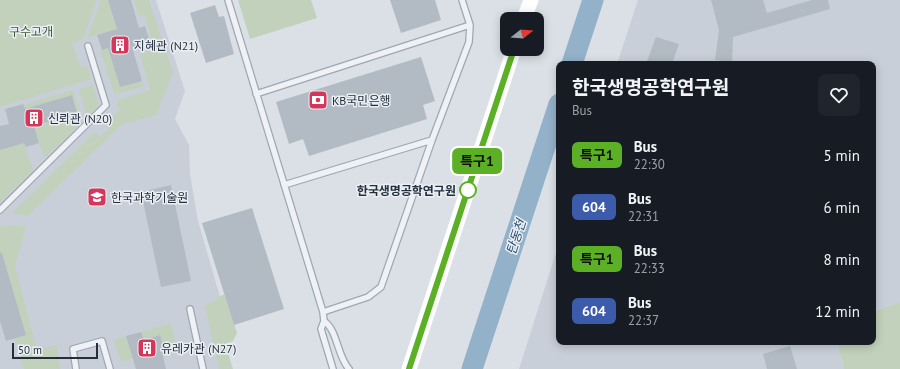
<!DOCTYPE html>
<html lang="en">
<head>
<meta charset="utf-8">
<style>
  :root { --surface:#171b24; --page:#20242c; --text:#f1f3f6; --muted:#9ea1a6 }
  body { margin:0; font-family:"PT Sans","Noto Sans KR",sans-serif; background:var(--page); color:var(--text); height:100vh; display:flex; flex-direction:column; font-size:15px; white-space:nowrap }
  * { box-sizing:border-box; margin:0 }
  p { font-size:13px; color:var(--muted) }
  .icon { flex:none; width:22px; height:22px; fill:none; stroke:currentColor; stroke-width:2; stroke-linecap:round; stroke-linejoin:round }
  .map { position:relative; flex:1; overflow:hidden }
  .sheet { position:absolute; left:556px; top:61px; width:320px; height:284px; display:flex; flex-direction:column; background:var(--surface); border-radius:8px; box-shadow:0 2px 10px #0003 }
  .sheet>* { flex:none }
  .badge { padding:0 8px; border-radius:6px; font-size:14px; line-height:26px }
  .needle { width:26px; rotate:73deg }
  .tools { position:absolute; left:500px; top:12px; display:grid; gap:8px }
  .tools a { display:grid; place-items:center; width:44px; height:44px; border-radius:8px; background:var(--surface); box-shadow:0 2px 10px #0003; font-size:20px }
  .scale { position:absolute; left:12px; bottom:10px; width:86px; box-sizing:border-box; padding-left:4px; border:2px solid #242f3d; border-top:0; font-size:11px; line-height:14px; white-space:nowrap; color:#242f3d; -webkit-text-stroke:3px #eaeff4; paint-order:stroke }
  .map>.badge { position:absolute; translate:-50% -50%; box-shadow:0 0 0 2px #fff }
  .round { display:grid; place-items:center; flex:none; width:42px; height:42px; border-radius:8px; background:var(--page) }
  .headline { display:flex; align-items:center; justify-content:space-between; height:68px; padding:0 16px }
  h1 { font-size:19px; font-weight:700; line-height:30px }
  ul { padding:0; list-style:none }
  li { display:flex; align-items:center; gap:12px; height:52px; padding:0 16px }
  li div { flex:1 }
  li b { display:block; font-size:15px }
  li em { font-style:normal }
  li .badge { min-width:44px; font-weight:700; text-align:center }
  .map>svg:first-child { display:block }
</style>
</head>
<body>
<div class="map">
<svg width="900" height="369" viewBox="0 0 900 369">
  <rect width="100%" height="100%" fill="#dbe0e6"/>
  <path fill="#c9cfd9" d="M52,0H156L185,91L175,119L189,145L190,174L198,221L227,321L214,327L223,369H0V57Z
    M638,0H900V302L873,312V64H617Z
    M559,243V342H837L844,369H519Z"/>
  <path fill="#c2d1bb" d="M0,0H97L83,39L72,43L81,68L87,66L91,79L0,107Z
    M101,0H108L117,29L87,38Z
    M134,0H149L173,73L156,115L121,125L28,216L12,213L95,132L100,137L108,129L104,125L120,109L116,105L118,100L150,90L140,54L155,49L144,14L138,16Z
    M238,0H311L317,18L250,39Z
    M108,48L120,87L142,81L144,86L116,94L114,93L100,50Z
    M93,85L99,105L87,117L79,89Z
    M73,90L83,121L48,155L44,157L34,126L77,113L72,95L24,109L23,105Z
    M24,143L33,171L0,202V150Z
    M6,225L26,226L15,267L37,350L57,345L60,369H24L15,338L26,335L19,311L0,305L16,300L2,253H0V227Z
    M224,294L237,333L233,341L225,344L233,369H219L205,306Z
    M900,302V369H844L837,342H873V312Z
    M171,323L177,352L166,355L160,335L144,340L141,332Z
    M126,336L133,358L121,362L114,340Z"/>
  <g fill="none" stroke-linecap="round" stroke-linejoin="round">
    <path stroke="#93b1c9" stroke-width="21" d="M572,64L593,0
      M472,369L559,104"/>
  </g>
  <path fill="#b2bac3" d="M108,0H131L139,28L145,26L150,42L132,47L142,81L120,87L108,48L102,50L97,35L117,29Z
    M390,0H435L441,20L401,33Z
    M711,0H763L767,13L812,0H828L830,9L733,37L732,62L715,60L719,30Z
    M215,5L219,17L224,16L234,54L206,63L190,13Z
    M656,37L679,44L672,64H646Z
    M421,57L435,101L423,105L427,119L309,156L303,139L289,144L276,102Z
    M72,95L77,113L34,126L39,143L26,147L24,143L0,150V126L9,124L5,109L23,104L25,109Z
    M171,185L191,281L161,287L141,192Z
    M252,208L284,309L234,325L202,223Z
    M0,253H2L26,335L6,341L0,321Z
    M141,332L144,340L160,335L166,355L163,356L166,369H136L126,336Z
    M790,346L797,369H767L763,354Z"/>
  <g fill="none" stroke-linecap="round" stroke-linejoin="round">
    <g stroke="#a0a7b0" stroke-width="8">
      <path id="lane" d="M228,0L323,312L324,321L321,329L333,369
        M256,94L470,25
        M284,185L432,140
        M0,210L106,105L88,46
        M190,309L203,369
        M323,312L368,297L381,287L432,140L469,42L470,25L462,0
        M324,321C338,331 337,356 349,369
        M76,369L73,349L102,341L110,369"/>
    </g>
    <use href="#lane" stroke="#eef1f5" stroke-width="5.5"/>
    <path stroke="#fff" stroke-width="15" d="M524,19L531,0
      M409,369L514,49"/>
  </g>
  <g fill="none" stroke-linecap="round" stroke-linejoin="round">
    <g stroke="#fff" stroke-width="9">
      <path id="line" d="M409,369L514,49"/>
    </g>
    <use href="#line" stroke="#5bb025" stroke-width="6"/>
  </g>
  <defs>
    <g id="building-square" transform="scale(1)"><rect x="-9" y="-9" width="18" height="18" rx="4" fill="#d5365a" stroke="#eaeff4"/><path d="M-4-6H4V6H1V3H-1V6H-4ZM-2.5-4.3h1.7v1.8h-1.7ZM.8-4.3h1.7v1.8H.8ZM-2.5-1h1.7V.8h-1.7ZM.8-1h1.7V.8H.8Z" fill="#fff"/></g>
    <g id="bank-square" transform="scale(1)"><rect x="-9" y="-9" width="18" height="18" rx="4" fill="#d5365a" stroke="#eaeff4"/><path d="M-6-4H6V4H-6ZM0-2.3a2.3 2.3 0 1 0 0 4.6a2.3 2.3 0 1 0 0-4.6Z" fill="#fff"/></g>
    <g id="university-square" transform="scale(1)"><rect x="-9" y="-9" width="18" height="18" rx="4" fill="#d5365a" stroke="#eaeff4"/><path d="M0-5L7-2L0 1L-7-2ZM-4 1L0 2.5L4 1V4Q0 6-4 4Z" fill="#fff"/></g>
  </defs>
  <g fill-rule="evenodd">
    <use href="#building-square" x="120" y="45"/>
    <use href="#bank-square" x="318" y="100"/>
    <use href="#building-square" x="34" y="118"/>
    <use href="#university-square" x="97" y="197"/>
    <use href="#building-square" x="147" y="348"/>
  </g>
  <circle fill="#fff" stroke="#5bb025" stroke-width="2" cx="468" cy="190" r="8"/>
  <g text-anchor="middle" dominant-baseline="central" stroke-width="3" stroke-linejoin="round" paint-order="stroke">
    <g font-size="12" fill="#3c5931" stroke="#eaeff4">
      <text x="31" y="31">구수고개</text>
    </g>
    <g font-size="12" fill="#242f3d" stroke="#eaeff4" text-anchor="start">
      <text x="134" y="45">지혜관 (N21)</text>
      <text x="332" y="100">KB국민은행</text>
      <text x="48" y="118">신뢰관 (N20)</text>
      <text x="111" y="197">한국과학기술원</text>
      <text x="161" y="348">유레카관 (N27)</text>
    </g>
    <g font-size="12" font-weight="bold" fill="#242f3d" stroke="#eaeff4" text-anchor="end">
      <text x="456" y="190">한국생명공학연구원</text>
    </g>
    <g font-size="13" font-style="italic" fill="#2d5173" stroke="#eaeff4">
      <text transform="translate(516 237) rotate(-72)">탄동천</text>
    </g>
  </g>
</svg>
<div class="tools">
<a><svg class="needle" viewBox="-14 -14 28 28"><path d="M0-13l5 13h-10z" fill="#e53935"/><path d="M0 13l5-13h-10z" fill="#9ea1a6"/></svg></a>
</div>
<div class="scale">50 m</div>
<b class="badge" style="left:477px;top:161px;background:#5bb025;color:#111">특구1</b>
<section class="sheet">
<div class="headline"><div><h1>한국생명공학연구원</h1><p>Bus</p></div><a class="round"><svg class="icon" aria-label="heart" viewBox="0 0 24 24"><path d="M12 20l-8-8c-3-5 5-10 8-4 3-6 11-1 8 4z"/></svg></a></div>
<ul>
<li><span class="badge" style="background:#5bb025;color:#111">특구1</span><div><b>Bus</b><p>22:30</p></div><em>5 min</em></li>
<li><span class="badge" style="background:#3d5bab;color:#fff">604</span><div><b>Bus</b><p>22:31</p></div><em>6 min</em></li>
<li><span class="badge" style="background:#5bb025;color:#111">특구1</span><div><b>Bus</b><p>22:33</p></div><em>8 min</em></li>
<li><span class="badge" style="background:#3d5bab;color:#fff">604</span><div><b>Bus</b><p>22:37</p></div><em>12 min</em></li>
</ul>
</section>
</div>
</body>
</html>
